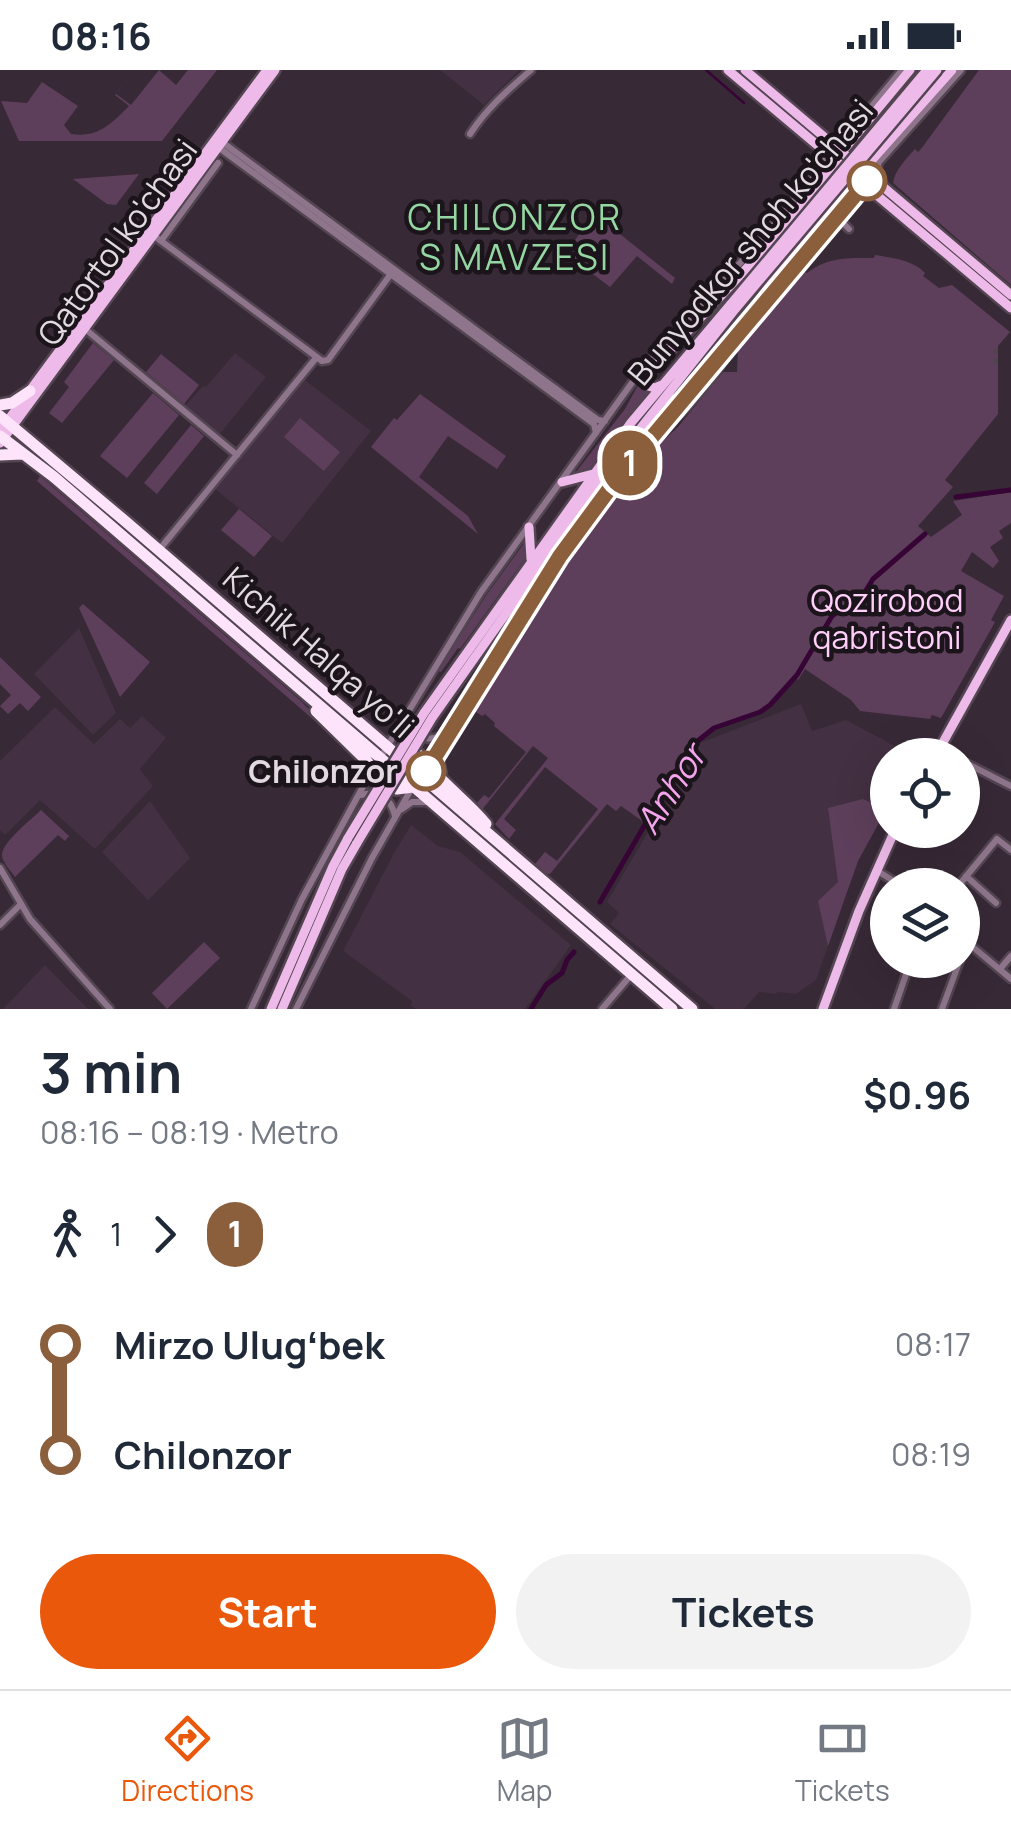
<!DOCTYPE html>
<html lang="en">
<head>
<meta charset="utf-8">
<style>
  :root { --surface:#fff; --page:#f2f2f3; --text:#1f2937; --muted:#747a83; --line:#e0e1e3; --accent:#ea580c }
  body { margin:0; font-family:Manrope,sans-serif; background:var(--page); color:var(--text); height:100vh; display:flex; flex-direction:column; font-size:38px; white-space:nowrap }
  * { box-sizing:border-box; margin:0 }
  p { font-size:32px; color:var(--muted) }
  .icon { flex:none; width:55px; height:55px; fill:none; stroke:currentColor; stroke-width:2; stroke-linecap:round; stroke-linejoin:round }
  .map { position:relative; height:939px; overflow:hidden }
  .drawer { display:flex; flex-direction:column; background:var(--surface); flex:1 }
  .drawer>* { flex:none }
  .badge { padding:0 20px; border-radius:32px; font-size:35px; line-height:65px }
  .fabs { position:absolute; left:870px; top:668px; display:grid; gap:20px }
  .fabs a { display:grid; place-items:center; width:110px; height:110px; border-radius:50%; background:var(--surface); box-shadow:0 10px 40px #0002; font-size:50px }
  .map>.badge { position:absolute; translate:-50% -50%; box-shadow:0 0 0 5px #fff }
  .legs { display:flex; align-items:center; gap:15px; height:110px; padding:0 40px; font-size:32px }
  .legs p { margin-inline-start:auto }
  .head { display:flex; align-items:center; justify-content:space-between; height:170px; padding:0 40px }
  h1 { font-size:55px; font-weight:700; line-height:75px }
  .button { display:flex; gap:20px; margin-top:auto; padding:20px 40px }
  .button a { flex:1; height:115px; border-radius:60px; background:var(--accent); color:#fff; font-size:40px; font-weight:700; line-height:115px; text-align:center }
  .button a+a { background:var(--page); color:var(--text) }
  ul { padding:0 40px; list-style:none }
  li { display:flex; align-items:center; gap:35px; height:110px; font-size:38px }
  li i { display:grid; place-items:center; width:15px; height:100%; margin:0 12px; background:currentColor }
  li i::after { content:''; width:25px; height:25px; margin:-12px; border:8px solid; border-radius:50%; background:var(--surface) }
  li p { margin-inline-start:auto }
  li:first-child i { background:linear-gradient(#0000 50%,currentColor 0) }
  li:last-child i { background:linear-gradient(currentColor 50%,#0000 0) }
  .status { display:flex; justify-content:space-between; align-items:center; height:70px; padding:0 50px; background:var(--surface); direction:ltr }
  .status svg { height:28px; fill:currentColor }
  .menu { display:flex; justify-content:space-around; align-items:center; height:140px; border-top:2px solid var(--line); background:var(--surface); font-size:28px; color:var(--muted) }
  .menu a { display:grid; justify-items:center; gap:5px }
  .menu .on { color:var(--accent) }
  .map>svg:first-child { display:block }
</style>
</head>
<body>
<div class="status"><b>08:16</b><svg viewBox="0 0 49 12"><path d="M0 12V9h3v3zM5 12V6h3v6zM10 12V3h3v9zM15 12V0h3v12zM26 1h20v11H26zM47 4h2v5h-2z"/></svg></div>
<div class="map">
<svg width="1011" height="939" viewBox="0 0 1011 939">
  <rect width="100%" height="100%" fill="#382936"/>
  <path fill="#433042" d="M440,0H519L484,35Z
    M235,283L266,307L219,365L184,337L203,316L206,317Z
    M305,310L371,361L282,473L215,419Z
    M79,558L116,643L93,665L34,604Z
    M801,634L812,661L846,650L912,685H888L887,738L858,791L816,910L796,924L777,922L776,924L759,922L744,939H715L610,854L619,843L607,832L700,673Z
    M55,637L94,674L120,649L130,658L142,646L166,668L140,699L153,716L95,779L40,730L5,765L0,760V691Z
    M150,731L190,788L148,830L102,782Z
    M411,755L438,776L460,782L571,875L525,939H417L411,936L412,931L343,881L394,783Z
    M45,895L88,939H3Z"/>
  <path fill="#5e3f5b" d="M134,0L116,24L131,35L159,0L176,15L188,0H217L162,71H19L1,31L27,33L42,12L78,36L64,55L71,64C98,68 111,54 129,36L115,25Z
    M979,0H1011V215L893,113C895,100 906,89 915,79L918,82L921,79Z
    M139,104L116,135L107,134L73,109Z
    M595,144L675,208L672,214L637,186L610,217L565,183Z
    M875,185C893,188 913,190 925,203L923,206L939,218L952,215L1010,262L998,276V344L945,410L953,417L918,456L931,467L962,445L953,431L1011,422V453L999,461L1003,468L990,477L999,491L993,498L972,482L961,501L1004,526L991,550L995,552L941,648L932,645L930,649L860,641L851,630L805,599L798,610L792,606L793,609L765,639L714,658L697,669L682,690L645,753L621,736L616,741L607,734L550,804H547L535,794L545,782L557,791L598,739L545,697L504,749L516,760L509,769L495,754L548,688L533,676L481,741L475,735L484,725L489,728L526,682L494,656L495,653L485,644L482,646L472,639L474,626L565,489L622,415L647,385L678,357L723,302H737L738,279L787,215L791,217L805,202L807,203C828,186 850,188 874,188Z
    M93,273L114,290L62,353L49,343L69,317L64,312Z
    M161,284L199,315L184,334L146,302Z
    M642,308V316L649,323L587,402L572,407L625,339Z
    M153,323L179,345L127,408L100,386Z
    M420,324L506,386L497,399L448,366L419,407L468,446L478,464L371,377L394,348L397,350Z
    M300,348L340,382L324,401L284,367Z
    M191,355L204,366L157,424L144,413Z
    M40,406L302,632L337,670L37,411Z
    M239,439L272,466L254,487L221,460Z
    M527,469L528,483L525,489L460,579L458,578L441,602L438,601L487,524Z
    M83,534L150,592L120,627L79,538Z
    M0,587L41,627L28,641L20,633L8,644L0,636L11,625L0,614Z
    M863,729L876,735H887V738L858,791L828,876L818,831L838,812L828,738Z
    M41,740L69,766L65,771L58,765L15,807C11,801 2,792 2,785C2,772 32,749 41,740Z
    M204,872L220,888L167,939L152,923Z"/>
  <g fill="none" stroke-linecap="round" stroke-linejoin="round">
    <path stroke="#370436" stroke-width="2.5" d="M706,0L744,33"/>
    <path stroke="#370436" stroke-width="5" d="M956,427L1011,420
      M600,832L690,677L714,658L760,642L770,635L797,605L832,546L839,541L854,540L873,509L925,464
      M531,939L546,915L562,903L567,890L574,882"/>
    <path stroke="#524350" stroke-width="6" stroke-dasharray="6 3" stroke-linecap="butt" d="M993,281H998
      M993,292H998"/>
    <g stroke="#534551" stroke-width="11">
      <path id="minor" d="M470,64C487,38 508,20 531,0
        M829,68L838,70L846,67L902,0
        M222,72L598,350L605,351
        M218,77L594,354L596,363
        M879,112L876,102L879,92L961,0
        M845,155L849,159
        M153,165L322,291L328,290L393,201
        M161,171L218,93
        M84,258L237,385
        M159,480L316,288
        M405,648C409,665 424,673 441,666
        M440,670L471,617L528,531L607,423L633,388L684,340L710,310L780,211L852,121L858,118H866
        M379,690L481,522L639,303L753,179L824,95L826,89L825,83
        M962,691L1011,716
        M361,725C379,720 391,728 395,746
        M402,739L412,732H427
        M0,798L30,849L110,939
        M876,800L900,815
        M966,806L996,833
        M959,815L997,769L1011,780
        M0,855L20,835
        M962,868L1011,909
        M1000,899L1011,886
        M251,939L302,829L372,700
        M296,939L372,788L421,702
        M602,939L631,905
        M894,939L911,890
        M942,939L960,890"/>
    </g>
    <g stroke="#534551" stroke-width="14">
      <path id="major" d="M728,0L1011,238
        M745,0L1011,225
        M842,82L910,0
        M863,100L952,0
        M662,315L655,318L648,316L646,310L648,304L760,184L837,91
        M670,321L668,328L670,333L676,335L682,332L776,207L857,108
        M0,361L267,0
        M0,373L275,0
        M562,412L593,404
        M607,423L608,401
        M529,457L531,489
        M424,643L630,354L731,234
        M432,648L609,398L736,238
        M936,685L1011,550
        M271,939L333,796L348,768
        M282,939L342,799L357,773
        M823,939L859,841L895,760"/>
    </g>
    <g stroke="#534551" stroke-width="16">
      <path id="highway" d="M0,335L12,333L30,321
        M0,346L125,451L692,939
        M0,366L54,407L672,939
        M0,385L22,384
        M316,641L366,690L381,711L397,719L413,717
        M406,677C424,685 430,698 443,711C458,726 473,738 486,754
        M440,703L437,689L440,670"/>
    </g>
    <use href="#minor" stroke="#8e758b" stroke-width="6"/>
    <use href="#major" stroke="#eebae9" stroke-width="9"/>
    <use href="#highway" stroke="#fee4fb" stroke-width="11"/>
    <g stroke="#534551" stroke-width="14" stroke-linecap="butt">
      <path id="major-bridge" d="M731,234L927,0
        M736,238L937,0
        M348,768L424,643
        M357,773L432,648"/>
    </g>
    <use href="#major-bridge" stroke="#eebae9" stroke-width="9"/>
  </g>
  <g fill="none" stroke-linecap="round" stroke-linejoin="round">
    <g stroke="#fff" stroke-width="22">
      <path id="line-1" d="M426,701L560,486L616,410L867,111"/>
    </g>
    <use href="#line-1" stroke="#8b5e3c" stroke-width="15"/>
  </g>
  <g fill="#fff" stroke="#8b5e3c" stroke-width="5">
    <circle cx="867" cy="111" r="18"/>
    <circle cx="426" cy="701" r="18"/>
  </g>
  <g text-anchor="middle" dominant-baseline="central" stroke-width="9" stroke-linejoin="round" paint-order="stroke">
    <g font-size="32" fill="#e2d9e1" stroke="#1b141a">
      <text transform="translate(117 172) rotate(-54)">Qatortol ko'chasi</text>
      <text transform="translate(750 172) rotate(-50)">Bunyodkor shoh ko'chasi</text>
      <text transform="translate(319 582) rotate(41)">Kichik Halqa yo'li</text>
    </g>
    <g font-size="32" fill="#ffcef9" stroke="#1b141a">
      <text x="887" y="530">Qozirobod<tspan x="887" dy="37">qabristoni</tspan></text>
    </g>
    <g font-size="32" font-weight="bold" fill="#e2d9e1" stroke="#1b141a" text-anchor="end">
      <text x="398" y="701">Chilonzor</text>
    </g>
    <g font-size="35" letter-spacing="2.5" fill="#95d7a2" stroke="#1b141a">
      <text x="515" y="147">CHILONZOR<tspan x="515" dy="40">S MAVZESI</tspan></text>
    </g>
    <g font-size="35" font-style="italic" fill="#f4a4ed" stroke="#1b141a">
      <text transform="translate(670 719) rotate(-57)">Anhor</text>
    </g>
  </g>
</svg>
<div class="fabs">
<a><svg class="icon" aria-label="locate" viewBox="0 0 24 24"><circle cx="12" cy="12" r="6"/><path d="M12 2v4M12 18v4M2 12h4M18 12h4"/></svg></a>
<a><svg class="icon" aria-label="layers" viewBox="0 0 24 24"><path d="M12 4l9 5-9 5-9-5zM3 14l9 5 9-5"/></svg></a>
</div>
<b class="badge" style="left:630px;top:393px;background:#8b5e3c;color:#fff">1</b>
</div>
<section class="drawer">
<div class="head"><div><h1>3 min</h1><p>08:16 – 08:19 · Metro</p></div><b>$0.96</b></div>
<div class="legs"><svg class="icon" aria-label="walk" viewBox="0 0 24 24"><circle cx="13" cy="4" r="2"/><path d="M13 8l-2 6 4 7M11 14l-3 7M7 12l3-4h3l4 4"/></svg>1<svg class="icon" aria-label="forward" viewBox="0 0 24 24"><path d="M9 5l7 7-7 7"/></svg><b class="badge" style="background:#8b5e3c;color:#fff">1</b></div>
<ul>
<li><i style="color:#8b5e3c"></i><b>Mirzo Ulugʻbek</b><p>08:17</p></li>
<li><i style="color:#8b5e3c"></i><b>Chilonzor</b><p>08:19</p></li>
</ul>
<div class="button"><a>Start</a><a>Tickets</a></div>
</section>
<nav class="menu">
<a class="on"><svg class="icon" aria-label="directions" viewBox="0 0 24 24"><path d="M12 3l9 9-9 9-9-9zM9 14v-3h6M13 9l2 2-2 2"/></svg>Directions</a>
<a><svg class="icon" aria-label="map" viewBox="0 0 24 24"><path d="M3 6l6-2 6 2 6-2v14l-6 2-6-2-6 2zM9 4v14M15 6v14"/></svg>Map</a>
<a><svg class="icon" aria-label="tickets" viewBox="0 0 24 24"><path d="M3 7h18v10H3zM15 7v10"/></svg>Tickets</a>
</nav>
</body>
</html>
